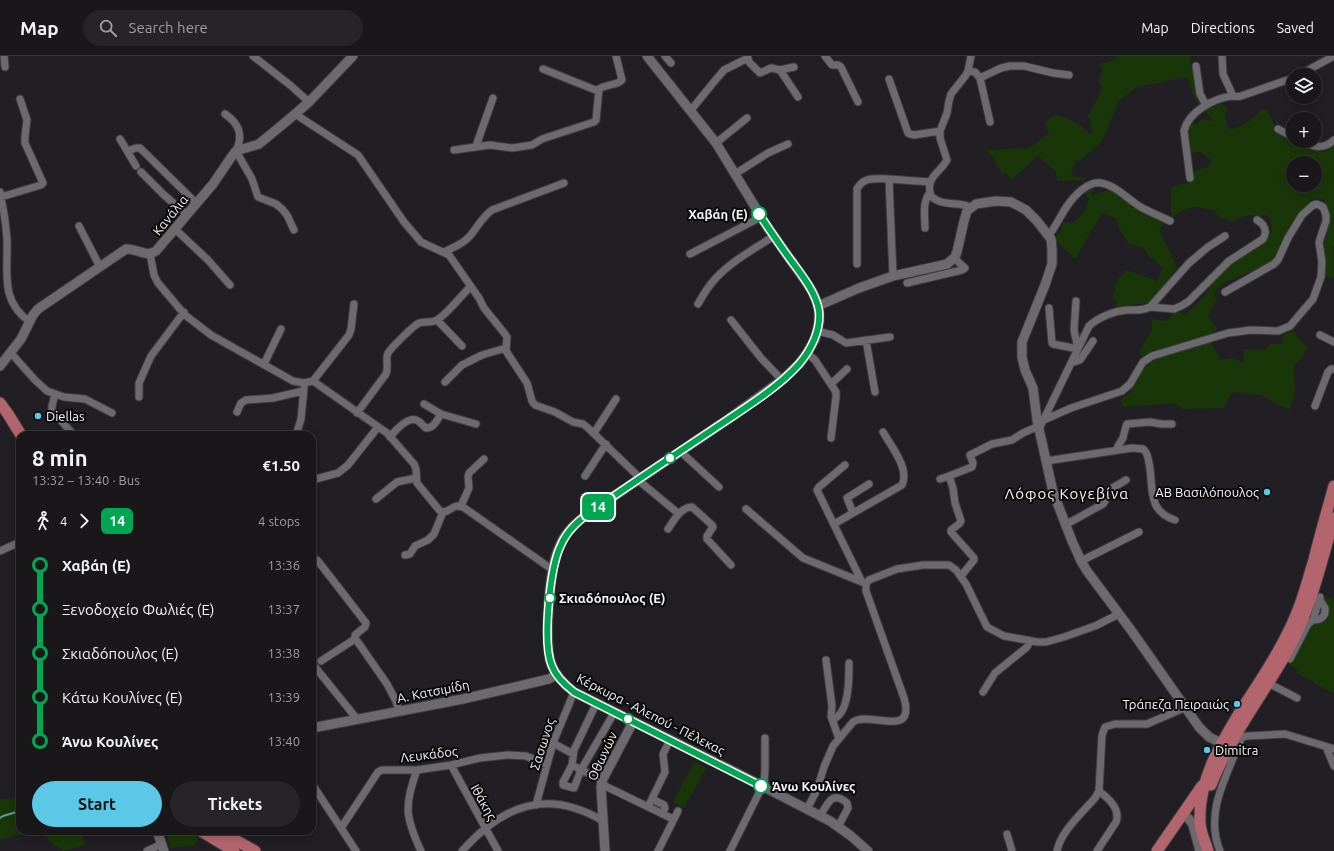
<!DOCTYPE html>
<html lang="en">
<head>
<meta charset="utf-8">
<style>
  :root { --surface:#19171a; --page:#262427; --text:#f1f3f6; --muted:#9f9fa2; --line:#373639; --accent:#5ac8e6 }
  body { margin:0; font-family:Ubuntu,sans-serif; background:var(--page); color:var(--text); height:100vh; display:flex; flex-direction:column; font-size:15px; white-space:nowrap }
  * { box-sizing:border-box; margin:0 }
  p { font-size:13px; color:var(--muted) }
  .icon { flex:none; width:22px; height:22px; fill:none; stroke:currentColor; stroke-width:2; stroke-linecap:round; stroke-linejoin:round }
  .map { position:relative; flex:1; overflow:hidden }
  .sheet { position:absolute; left:16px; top:375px; width:300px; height:404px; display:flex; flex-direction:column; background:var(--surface); border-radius:12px; box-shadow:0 2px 10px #0003,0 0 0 1px var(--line) }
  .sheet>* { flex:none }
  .badge { padding:0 8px; border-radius:6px; font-size:14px; line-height:26px }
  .tools { position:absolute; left:1286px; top:12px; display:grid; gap:8px }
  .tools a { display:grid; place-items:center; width:36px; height:36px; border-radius:50%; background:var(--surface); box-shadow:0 2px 10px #0003,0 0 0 1px var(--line); font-size:20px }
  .map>.badge { position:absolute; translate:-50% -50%; box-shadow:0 0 0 2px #fff }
  .legs { display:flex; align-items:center; gap:6px; height:44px; padding:0 16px; font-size:13px }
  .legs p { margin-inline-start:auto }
  .headline { display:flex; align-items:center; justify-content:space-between; height:68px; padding:0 16px }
  h1 { font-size:22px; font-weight:700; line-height:30px }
  .primary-button { display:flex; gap:8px; margin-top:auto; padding:8px 16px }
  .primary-button a { flex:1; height:46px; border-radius:24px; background:var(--accent); color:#111; font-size:16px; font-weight:700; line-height:46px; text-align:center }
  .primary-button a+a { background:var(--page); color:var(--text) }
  ul { padding:0 16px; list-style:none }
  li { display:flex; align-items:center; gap:14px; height:44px; font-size:15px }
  li i { display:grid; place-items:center; width:6px; height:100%; margin:0 5px; background:currentColor }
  li i::after { content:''; width:10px; height:10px; margin:-5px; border:3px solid; border-radius:50%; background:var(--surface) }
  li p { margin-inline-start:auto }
  li:first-child i { background:linear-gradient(#0000 50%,currentColor 0) }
  li:last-child i { background:linear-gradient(currentColor 50%,#0000 0) }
  header { display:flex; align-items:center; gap:24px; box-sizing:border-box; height:56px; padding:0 20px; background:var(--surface); border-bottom:1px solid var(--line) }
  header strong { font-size:19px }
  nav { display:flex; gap:22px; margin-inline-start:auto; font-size:14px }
  .search { width:280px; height:36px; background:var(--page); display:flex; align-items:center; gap:10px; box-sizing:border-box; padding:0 14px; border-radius:22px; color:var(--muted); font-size:15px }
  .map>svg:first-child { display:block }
</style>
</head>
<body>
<header>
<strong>Map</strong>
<div class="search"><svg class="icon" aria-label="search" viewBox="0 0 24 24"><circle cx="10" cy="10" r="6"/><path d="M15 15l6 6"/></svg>Search here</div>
<nav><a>Map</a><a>Directions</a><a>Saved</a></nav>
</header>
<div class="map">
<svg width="1334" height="795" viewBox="0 0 1334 795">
  <rect width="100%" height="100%" fill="#211f23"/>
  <path fill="#193609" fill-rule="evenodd" d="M1117,0H1191L1190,11L1194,17L1196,40L1207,53L1221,48L1227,52L1225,62L1229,74C1245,69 1251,65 1262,53L1267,54L1277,75L1293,85L1319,95L1323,96L1334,89V190H1333L1334,220L1333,223L1325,219C1326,207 1323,198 1323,186C1322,171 1331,161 1325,145L1319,142H1316L1311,145L1294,165L1274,205L1220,229L1213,239L1218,241L1208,261L1218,273L1208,280L1220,304L1233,302L1244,307L1243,293L1264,294L1270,288H1282L1284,279L1294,274L1298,282L1307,290L1302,302L1294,310L1295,336L1289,354L1261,339L1233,336L1230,340L1223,352L1182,353L1176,347L1124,351L1120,344L1131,336L1136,324L1148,307L1139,296L1152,274V263L1167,265L1177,254L1185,260L1210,234V229L1229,210L1266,183L1272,176L1271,167L1267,158L1260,161L1250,159L1232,165L1219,161L1214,154L1195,151L1181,155L1159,173L1177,211L1151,247L1129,249L1117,253L1116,245L1113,242L1115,234L1114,229L1126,214L1157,225L1163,212L1148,199L1144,192L1129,188L1121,176L1115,162L1102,157L1075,203L1054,183L1061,174L1063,166L1073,167L1085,155L1089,143L1083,134V124L1057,125L1056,116L1038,100L1012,123L1006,117L1002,118L993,101L985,94L1029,92L1049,77L1045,68V65C1049,64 1050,61 1053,60C1066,57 1081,71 1091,78L1093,73L1088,60L1103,32L1098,26L1103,15L1099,7H1105L1115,4ZM1187,21L1194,41L1213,65L1200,63L1197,68H1191L1188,74L1191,97L1201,96L1211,104L1208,111L1192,116V122L1188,127L1171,131V161L1165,167L1147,157L1112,132C1106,136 1099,136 1092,140L1091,137L1094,136V131L1084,132L1085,122L1075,121L1071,119L1076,104L1079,105L1101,87L1119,45L1133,34L1137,31ZM1293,107H1315V129H1293Z
    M1324,540L1334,544V637L1313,627V625L1296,617L1298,614L1289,609L1314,565L1325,561L1322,545Z
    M694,706L706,712L684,752L673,746Z
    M20,742V775H30L0,784V743Z
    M41,775H81L86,789L63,795L49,785Z
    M166,775H189L198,782L195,789L170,792Z"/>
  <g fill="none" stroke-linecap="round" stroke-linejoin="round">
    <path stroke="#68959c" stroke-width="2" d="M0,762L3,760L20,755"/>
    <g stroke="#3e3c3f" stroke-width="9">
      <path id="street" d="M4,0L5,11
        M253,0L290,29L309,46
        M665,0L671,7
        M747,0L749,6L760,17L771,12L780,14L794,11
        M825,0L832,9H838L841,11L858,46
        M971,0L968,15L966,19L951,38L949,45L947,57L940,75V82L947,104C939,118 925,121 931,140C942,151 958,145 971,151
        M1222,0L1223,18L1233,40
        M1196,10L1200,38L1206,49
        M543,13L598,35
        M780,14L798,41
        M968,15L975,16L980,22L990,66
        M1299,19L1334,0
        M980,22L1001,12L1010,10H1024L1053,17L1069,19
        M889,23L908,77L910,78L914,79L940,75
        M691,54L713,27L724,14L748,2
        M225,58C240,68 243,80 236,95L252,123L258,141L276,148L282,153L287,159L294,174
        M295,58L358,99L404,166L421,186L449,199L479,242L484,252L505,278L507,281L506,295L527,327L532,345L535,349L555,356L573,366L583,368L587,371L640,422
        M1278,73L1293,81
        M120,83L136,110
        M1302,85C1313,91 1323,94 1334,84
        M716,87L747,62
        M476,90L493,42
        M454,94L490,89L512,92L532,89L542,83L594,66L596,64L599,33C606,28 616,30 622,24L616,0
        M127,95L136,92H140L196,147
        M141,116L164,139L186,158
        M735,118L768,97L788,88
        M1190,122L1184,75C1188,56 1214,42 1232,40C1235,40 1237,41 1241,40L1293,22
        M889,123L930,126
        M0,136L1,141L41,129L43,127L25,87V80L27,64L20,43
        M0,141H1C4,155 6,169 7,183C8,218 0,245 30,266
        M79,170L100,211
        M925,172C925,162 922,145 930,137
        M175,173L208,204L230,229
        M1049,179C1057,169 1062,156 1070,146C1098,111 1112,131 1139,150C1149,156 1160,160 1170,165
        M444,196C452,192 463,188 469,181C477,172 482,161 492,154L564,127
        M150,198L154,219L158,227L185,259L211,279L293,325L304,327L313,325L387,377L414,408L416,413L417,427L440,455L445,456L456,450L463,451L553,514
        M690,198L761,161
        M857,208V133C864,120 876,123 889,123L893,220
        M907,227L962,214L965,212L954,202
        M698,248C703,239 708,230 716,222C732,205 754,193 774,180
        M1150,251L1174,253L1183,249L1189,245L1229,205L1263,183C1268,175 1264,168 1257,164
        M1049,252L1052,287L1053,288L1078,293L1074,274L1076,245
        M437,264L462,290
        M731,264L761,302L782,324
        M817,275L833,279L846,287L890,281
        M1320,279L1334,286
        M866,284L875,336
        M10,296L35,324L47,335L64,341L85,343L112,357
        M807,297L815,304L836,336V341L831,382
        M1071,307L1080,304L1093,285
        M264,308L281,273
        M313,325L349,279L351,273L354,248
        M445,326L462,309L482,299L506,292
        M831,328L847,313
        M55,338L52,350V355L74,379
        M139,341V327L151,300L184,256
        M424,348L441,358L476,368
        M1315,350L1328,316L1331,313H1334
        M237,356L241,347L246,344L273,342L303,335
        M357,357L386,318C389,311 385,303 388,297C391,292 414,269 419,267C425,265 432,267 437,264C446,259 462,239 470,231
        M1044,364L1071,352L1122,335L1130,328L1143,306L1152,300L1228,277L1251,274L1278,275L1290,270L1313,243L1321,221L1322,206L1319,186L1326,165V159L1323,151L1319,149L1316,148L1312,150L1302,159L1288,182L1278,204L1274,208L1225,236
        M594,377L616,343
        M296,379L301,363L304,332
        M390,381C395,375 407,361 416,364C420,365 423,370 426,372C434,372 437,364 441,358
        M1117,393L1118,390L1123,382L1126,370L1127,368L1150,366L1161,368H1172
        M680,395L719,431
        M1046,405L1132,392L1143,393C1148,397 1148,402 1149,407C1154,430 1146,455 1175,464
        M845,409L819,431L817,434L862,526L866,528
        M585,420L606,388
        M940,423L949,420
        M312,424L338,417L348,409L378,371
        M638,424L679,458
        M376,443L397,426L416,422
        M461,450L469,432L468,421L469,417L484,403
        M746,453L803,502L862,526
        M853,457L847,442L869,428
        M834,468L902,429C910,413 891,390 883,376
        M1065,469L1103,448L1105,445L1109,434L1126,424
        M668,473C674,464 681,451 692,451L712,469L713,471L707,480V483L731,509
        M0,495L20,486
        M405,499L410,498L415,490L428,484L434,478L443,456
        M312,501L318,505L366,567L365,571L355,579V582L387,628L396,645L399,655
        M1081,505L1139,476
        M961,520L974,504V502L951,476V474L959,468L961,465L955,447L953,432L949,420L972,411L973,407L970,399L992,388L1012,384L1023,377L1041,369L1089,270C1099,261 1114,255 1127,254C1136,254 1142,255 1150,251L1189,207L1208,191L1225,180
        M866,528L869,524L897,513L923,509H949L956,514L966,528L987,571L1004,580L1037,586H1046L1064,581L1095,570L1119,558
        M1313,564C1321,564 1326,561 1325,552L1320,544
        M1290,603L1308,568L1313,564L1320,541
        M826,604L832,650L831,660L839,683
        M321,605L355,583
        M315,611L357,663
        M1268,627L1297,642
        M983,636L995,617L1027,591L1030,585
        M596,648L574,694L572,709L603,725
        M833,664C836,662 840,659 842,655C849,643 849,621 849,607
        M1241,683L1243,681L1247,680L1285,678L1334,693
        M553,687L573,698
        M1326,691L1334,710
        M451,709L498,795
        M572,709L563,726V729L574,732L581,714L614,657
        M417,714C404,749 405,761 421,795
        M312,728L356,795
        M601,728L673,763
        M652,743L664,749L665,752L662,758
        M536,749L553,687L574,636
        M648,751L665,716L663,698L670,684
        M807,753L817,734L824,711L833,690L853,666C869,654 916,684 904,642L866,535V528
        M820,760C828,748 831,734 847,747L848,752L838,771
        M341,772L378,716L382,714H417L451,709L480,702L508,699L526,700L547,709
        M1007,778L1012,795
        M147,795L162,788
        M462,795C503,749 547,732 603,765
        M658,795L678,755
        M730,795L764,727L765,713V682
        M1057,795C1061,775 1082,757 1095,742L1099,735L1102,679L1105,671L1115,668H1147L1184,652
        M1097,795L1116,766C1121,753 1108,742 1099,735
        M1220,795C1204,756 1227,720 1241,683L1236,680"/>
    </g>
    <g stroke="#3e3c3f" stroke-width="11">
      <path id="secondary" d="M647,0L716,87L768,172L800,217L812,235L817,246L819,256V266L815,283L807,297L799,308L782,324L727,364L589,457C579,464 570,472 563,483C558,492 555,502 553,512C549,532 544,592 552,610C556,620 565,629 574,636L733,715L830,765L851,780L868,795
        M818,250L859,232L893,220L947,208L955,201L957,196L964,165L967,155L976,148L996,145L1011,146L1026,154L1037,165L1051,183L1052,193V208L1045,229L1022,286V301L1025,314L1033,332L1037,364L1053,436L1072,485L1081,505L1087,515L1131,574L1199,671L1209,681L1228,690
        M0,310L21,283L33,259L38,253L126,193C137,192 145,202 156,195L213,128L232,100L236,95L259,88L288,64L309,46L353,0
        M312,672L463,643L549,623L557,618
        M1183,759L1189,763L1193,769L1200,795
        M157,775L164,795
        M605,795L601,731L603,723L633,666"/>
    </g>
    <g stroke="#3e3c3f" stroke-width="13">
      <path id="primary" d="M0,347L8,358L21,379
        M1211,729C1230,680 1263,639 1288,594C1311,553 1321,507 1334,462
        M201,775L234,795
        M219,775L255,795
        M1157,795L1202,730
        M1208,795C1205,785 1200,776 1200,766C1198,725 1220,689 1240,656C1260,625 1282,593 1296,559C1304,541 1308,522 1314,504C1320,479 1327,455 1334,430"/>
    </g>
    <use href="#street" stroke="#6c6a6e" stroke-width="7"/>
    <use href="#secondary" stroke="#6c6a6e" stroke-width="9"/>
    <use href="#primary" stroke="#b2656c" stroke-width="11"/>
  </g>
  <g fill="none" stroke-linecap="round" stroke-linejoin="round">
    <g stroke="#fff" stroke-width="9">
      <path id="line-1" d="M759,158C769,173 779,188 790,203C801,218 816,236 819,255C821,274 811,294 799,308C778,332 742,354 715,372C673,400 631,428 589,457C577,466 567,475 561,489C550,511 542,587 552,610C556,621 565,629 574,636L761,730"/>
    </g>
    <use href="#line-1" stroke="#00a651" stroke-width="6"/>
  </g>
  <g fill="#fff" stroke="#00a651" stroke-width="2">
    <circle cx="759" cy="158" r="7"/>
    <circle cx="670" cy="402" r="5"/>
    <circle cx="550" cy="542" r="5"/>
    <circle cx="628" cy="663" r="5"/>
    <circle cx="761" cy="730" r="7"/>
  </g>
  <g fill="#5ac8e6" stroke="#0a0a0b" stroke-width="1.5">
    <circle cx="38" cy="360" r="4"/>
    <circle cx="1267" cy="436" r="4"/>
    <circle cx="1237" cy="648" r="4"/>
    <circle cx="1207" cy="694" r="4"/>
  </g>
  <g text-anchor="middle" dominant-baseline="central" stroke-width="4" stroke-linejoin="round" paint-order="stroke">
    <g font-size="13" font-weight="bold" fill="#f3f2f4" stroke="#0a0a0b" text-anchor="start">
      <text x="748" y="158" text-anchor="end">Χαβάη (Ε)</text>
      <text x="559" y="542">Σκιαδόπουλος (E)</text>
      <text x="772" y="730">Άνω Κουλίνες</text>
    </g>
    <g font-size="13" fill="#f3f2f4" stroke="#0a0a0b">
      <text transform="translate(170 159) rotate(-51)">Κανάλια</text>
      <text transform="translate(433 635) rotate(-11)">Α. Κατσιμίδη</text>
      <text transform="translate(651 658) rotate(27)">Κέρκυρα - Αλεπού - Πέλεκας</text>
      <text transform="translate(542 688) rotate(-72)">Σασωνος</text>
      <text transform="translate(429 698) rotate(-7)">Λευκάδος</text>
      <text transform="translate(602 700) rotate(-65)">Οθωνών</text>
      <text transform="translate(484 746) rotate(61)">Ιθάκης</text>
    </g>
    <g font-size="13" fill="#f3f2f4" stroke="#0a0a0b" text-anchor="start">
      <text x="46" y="360">Diellas</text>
      <text x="1259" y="436" text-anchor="end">ΑΒ Βασιλόπουλος</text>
      <text x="1229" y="648" text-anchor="end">Τράπεζα Πειραιώς</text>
      <text x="1215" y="694">Dimitra</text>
    </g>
    <g font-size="15" letter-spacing="1" fill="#f3f2f4" stroke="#0a0a0b">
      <text x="1067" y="437">Λόφος Κογεβίνα</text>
    </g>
  </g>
</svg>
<div class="tools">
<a><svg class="icon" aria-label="layers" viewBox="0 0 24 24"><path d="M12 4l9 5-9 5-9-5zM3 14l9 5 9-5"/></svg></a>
<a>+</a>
<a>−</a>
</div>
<b class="badge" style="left:598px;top:451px;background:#00a651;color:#fff">14</b>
<section class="sheet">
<div class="headline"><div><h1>8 min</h1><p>13:32 – 13:40 · Bus</p></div><b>€1.50</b></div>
<div class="legs"><svg class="icon" aria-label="walk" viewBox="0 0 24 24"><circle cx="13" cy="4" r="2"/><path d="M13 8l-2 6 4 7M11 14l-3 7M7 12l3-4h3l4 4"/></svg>4<svg class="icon" aria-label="forward" viewBox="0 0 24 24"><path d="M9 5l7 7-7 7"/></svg><b class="badge" style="background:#00a651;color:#fff">14</b><p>4 stops</p></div>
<ul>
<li><i style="color:#00a651"></i><b>Χαβάη (Ε)</b><p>13:36</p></li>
<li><i style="color:#00a651"></i><span>Ξενοδοχείο Φωλιές (E)</span><p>13:37</p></li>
<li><i style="color:#00a651"></i><span>Σκιαδόπουλος (E)</span><p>13:38</p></li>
<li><i style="color:#00a651"></i><span>Κάτω Κουλίνες (E)</span><p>13:39</p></li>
<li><i style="color:#00a651"></i><b>Άνω Κουλίνες</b><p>13:40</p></li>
</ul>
<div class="primary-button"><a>Start</a><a>Tickets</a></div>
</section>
</div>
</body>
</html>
